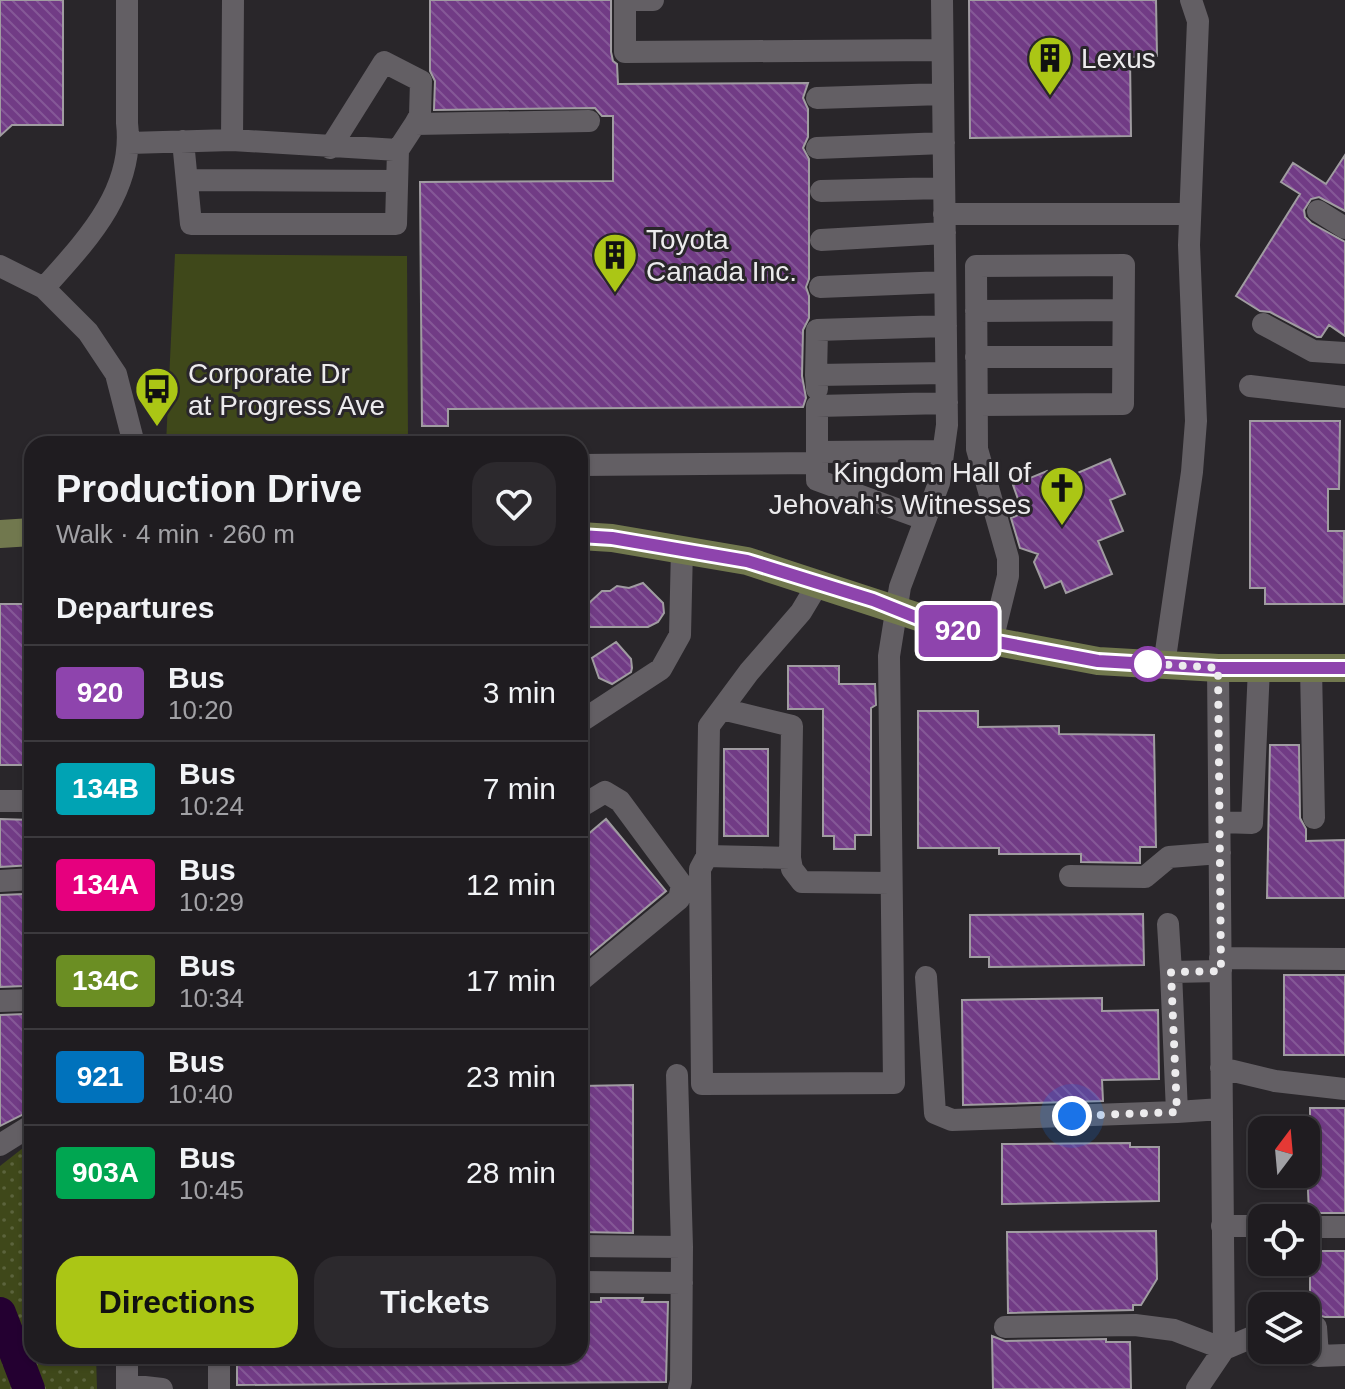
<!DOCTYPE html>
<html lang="en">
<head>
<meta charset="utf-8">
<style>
  :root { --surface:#1f1c20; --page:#2c292d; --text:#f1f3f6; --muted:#a1a1a5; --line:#3c3a3e; --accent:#abc615 }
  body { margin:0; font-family:Arial,sans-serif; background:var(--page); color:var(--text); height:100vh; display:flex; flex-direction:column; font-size:30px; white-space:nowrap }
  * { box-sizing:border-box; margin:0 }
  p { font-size:26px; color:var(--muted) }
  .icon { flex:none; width:44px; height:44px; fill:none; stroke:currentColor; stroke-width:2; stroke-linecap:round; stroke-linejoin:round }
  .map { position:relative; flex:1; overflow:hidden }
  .sheet { position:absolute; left:24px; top:436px; width:564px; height:928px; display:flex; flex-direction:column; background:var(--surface); border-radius:24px; box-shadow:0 2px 6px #0004,0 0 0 2px var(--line) }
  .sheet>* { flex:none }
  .badge { padding:0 16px; border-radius:6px; font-size:28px; line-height:52px }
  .needle { width:52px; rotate:16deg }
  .buttons { position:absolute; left:1248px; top:1116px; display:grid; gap:16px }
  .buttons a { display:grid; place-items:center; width:72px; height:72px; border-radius:16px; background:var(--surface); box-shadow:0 2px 6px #0004,0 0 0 2px var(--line); font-size:40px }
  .you { position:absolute; width:40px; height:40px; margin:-20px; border:6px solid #fff; border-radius:50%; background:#1a73e8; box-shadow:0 0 0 12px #1a73e833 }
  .map>.badge { position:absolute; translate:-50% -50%; box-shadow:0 0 0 4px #fff }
  h2 { padding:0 32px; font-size:30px; line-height:72px }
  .round { display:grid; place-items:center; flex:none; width:84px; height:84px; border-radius:24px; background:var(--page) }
  .summary { display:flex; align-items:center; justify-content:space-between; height:136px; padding:0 32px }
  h1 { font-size:38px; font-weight:700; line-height:60px }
  .cta { display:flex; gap:16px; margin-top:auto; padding:16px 32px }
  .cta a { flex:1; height:92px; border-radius:24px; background:var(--accent); color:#111; font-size:32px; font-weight:700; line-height:92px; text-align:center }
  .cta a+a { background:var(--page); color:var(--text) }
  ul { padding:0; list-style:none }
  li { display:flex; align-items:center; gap:24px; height:96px; padding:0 32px; border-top:2px solid var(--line) }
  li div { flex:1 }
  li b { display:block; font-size:30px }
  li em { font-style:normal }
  li .badge { min-width:88px; font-weight:700; text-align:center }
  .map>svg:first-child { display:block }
</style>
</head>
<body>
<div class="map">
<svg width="1345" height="1389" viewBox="0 0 1345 1389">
  <defs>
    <pattern id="grass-dots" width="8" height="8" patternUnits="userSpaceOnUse" patternTransform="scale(2)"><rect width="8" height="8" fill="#3f481a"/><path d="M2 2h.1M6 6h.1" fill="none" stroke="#5b633c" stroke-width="1.8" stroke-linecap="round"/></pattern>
    <pattern id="building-back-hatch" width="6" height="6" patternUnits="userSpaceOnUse" patternTransform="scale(2)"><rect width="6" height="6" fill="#713b85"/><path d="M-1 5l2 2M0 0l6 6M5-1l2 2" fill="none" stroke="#855897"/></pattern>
  </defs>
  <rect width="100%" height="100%" fill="#29262a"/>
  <path fill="url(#grass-dots)" d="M32,1141V1356H96L97,1389H0V1166Z"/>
  <path fill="#3f481a" d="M175,254L407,256L408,444H166Z"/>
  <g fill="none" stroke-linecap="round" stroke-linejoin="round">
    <path stroke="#240031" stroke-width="32" d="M0,1313L29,1389"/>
  </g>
  <path fill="url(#building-back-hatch)" stroke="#a09ca1" stroke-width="2" d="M0,0H63V125H12L0,136Z
    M430,0H611V52L613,61L617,64L618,84L808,83L803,98L808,109V137L803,148L809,159V279L806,287L809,296V318L803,330L802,376L806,398L803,407L448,409V426H422L420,182L613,181V116H602L595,108L434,110L435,81L430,71Z
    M969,0H1156L1157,56L1130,57L1131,136L970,138Z
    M1345,155V211L1319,197L1311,199L1304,210L1305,217L1311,223L1345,242V336L1329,325L1321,337H1317L1270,312L1260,311L1236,296L1300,194L1281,182L1293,163L1326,184Z
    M1250,421H1340L1339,489H1328V531H1344V604H1265V588H1250Z
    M1110,459L1125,494L1110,500L1123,531L1098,541L1112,574L1066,593L1061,581L1045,588L1034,562L1038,554L1020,548L1011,518L1023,513L1013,485L1047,471L1052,484Z
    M643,583L663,603L664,613L658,622L648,627H580V604H588L602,591H610L617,586L629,588Z
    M0,604H32V765H0Z
    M616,642L631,659L632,668L631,672L612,684L599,678L592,658Z
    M788,666H839V684H875L876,705L871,708V835H855V849H834V836H823V709H788Z
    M918,711H978V727L1059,726V734L1154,735L1156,847H1140V863L1081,862V854H999V848H918Z
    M1270,745H1299L1300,818L1306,829V841L1345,840V898H1267Z
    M724,749H768V836H724Z
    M0,819L32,820V865L0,867Z
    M606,819L666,891L580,963V841Z
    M24,894V909H32V972H24V986L0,987V895Z
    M1143,914L1144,965L989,967V957H970V915Z
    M1284,975H1345V1055H1284Z
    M1102,998V1011L1158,1010L1159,1079L1102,1080L1103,1101L963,1105L962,1000Z
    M24,1014V1034H32V1105H24V1114L0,1126V1015Z
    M633,1085V1233L580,1232V1086Z
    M1310,1108H1345V1213H1309L1306,1145H1310Z
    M1130,1143V1147H1159V1201L1002,1204V1144Z
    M1156,1231L1157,1279L1141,1305H1133V1310L1008,1313L1007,1232Z
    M1310,1251H1345V1317H1325L1310,1313Z
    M601,1298H643L642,1302H668L666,1382L237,1385V1356H580V1302H601Z
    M992,1336L1005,1341L1106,1339V1342H1130L1131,1389H993Z"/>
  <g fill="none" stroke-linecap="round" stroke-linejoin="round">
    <path stroke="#635f64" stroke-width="22" d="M653,0H625V52L942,50
      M817,98L943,94
      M232,140L233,0
      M183,141L191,224H396L398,150
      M129,143L232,140L398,150L415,124L589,121
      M330,148L384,62L421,81L420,115L415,124
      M817,148L944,143
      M187,180L397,181
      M821,191L944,188
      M1318,211L1345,228
      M944,214H1190
      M821,240L945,233
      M0,266L44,288L88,332L116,374L134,444
      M820,287L945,282
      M44,288C86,241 135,191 127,123V0
      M976,311L1123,310
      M1263,324L1313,351L1345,353
      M976,357H1123
      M816,375L817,330L946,326
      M1250,386L1345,397
      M817,389L816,375L946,373
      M977,405L1123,404L1124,265L976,266L977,449L1008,558V576L992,641
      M817,452V406L947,403
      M580,465L817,463
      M924,519L817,480V452L943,451
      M1164,665L1192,472L1196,421L1189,245L1198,21L1191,0
      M1218,668L1224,1349
      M1311,668L1314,818
      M722,709L792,726L790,858L707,856L709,726L749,672L801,612L819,582
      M580,722L661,669L680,635L682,548
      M0,801H32
      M580,807L605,792L620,801L682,885L679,899L580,981
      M1220,822L1252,823L1259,668
      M707,856L700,869L702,1084L894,1083L889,656L900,587L939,483L947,425L942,0
      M790,858L792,869L802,882L890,883
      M1070,876L1145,877L1169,857L1220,853
      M0,881L32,879
      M1168,924L1171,972
      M1220,958L1345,959
      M926,977L935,1113L952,1120L1177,1112L1171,972L1221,971
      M0,1001L32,1000
      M1221,1068L1275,1081L1345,1089
      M677,1075L682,1247L681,1381L679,1389
      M1177,1112L1221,1109
      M0,1145L32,1125
      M1222,1226H1262
      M1306,1227H1345
      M580,1246L682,1247
      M580,1282L682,1283
      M1005,1327L1135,1325L1174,1330L1224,1349
      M1306,1327H1316L1318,1356L1345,1355
      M127,1385L162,1389
      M127,1389V1356
      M219,1389V1356
      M1197,1389L1224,1349L1262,1333"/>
    <path stroke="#71784e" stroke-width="28" d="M0,534L32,532
      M580,536L612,538L747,561L992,641L1098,661L1218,668H1345"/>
  </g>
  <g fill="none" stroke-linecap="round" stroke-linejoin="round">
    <g stroke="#fff" stroke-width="18">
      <path id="line" d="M580,536L612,538L747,561L873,600L918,618L992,641L1098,661L1218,668H1345"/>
    </g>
    <use href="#line" stroke="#8e44ad" stroke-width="12"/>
    <path stroke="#ecebed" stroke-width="8" stroke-dasharray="0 14.4" d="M1072,1116L1177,1112L1171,972L1221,971L1218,668L1142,663L1148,664"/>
  </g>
  <defs>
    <g id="building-pin" transform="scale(2.3)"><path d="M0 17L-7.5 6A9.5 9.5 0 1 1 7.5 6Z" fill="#abc615" stroke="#29262a"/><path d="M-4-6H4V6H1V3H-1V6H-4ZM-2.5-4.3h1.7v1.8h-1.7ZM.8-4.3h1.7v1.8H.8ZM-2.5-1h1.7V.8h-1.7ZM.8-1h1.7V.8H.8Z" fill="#111"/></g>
    <g id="bus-pin" transform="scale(2.3)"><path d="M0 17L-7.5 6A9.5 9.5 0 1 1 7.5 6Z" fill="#abc615" stroke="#29262a"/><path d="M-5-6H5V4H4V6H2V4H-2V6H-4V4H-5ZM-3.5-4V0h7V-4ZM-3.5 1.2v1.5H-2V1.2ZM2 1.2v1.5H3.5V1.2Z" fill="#111"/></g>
    <g id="church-pin" transform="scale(2.3)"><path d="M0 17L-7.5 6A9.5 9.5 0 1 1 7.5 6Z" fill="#abc615" stroke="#29262a"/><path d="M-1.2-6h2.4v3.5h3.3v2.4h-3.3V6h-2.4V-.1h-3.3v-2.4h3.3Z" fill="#111"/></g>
  </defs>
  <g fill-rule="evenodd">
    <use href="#building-pin" x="1050" y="58"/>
    <use href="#building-pin" x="615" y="255"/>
    <use href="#bus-pin" x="157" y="389"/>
    <use href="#church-pin" x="1062" y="488"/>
  </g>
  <circle fill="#fff" stroke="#8e44ad" stroke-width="4" cx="1148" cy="664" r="16"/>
  <g text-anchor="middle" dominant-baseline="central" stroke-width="6" stroke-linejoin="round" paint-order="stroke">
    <g font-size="28" fill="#ecebed" stroke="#29262a" text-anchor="start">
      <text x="1081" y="58">Lexus</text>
      <text x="646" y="239">Toyota<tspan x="646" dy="32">Canada Inc.</tspan></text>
      <text x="188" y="373">Corporate Dr<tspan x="188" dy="32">at Progress Ave</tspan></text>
      <text x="1031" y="472" text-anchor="end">Kingdom Hall of<tspan x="1031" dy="32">Jehovah's Witnesses</tspan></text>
    </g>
  </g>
</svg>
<div class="buttons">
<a><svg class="needle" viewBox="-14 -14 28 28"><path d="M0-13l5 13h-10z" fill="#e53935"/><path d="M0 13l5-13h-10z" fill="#a1a1a5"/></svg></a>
<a><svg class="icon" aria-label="locate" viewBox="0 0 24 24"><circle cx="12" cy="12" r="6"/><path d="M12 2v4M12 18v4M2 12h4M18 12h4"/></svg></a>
<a><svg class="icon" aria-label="layers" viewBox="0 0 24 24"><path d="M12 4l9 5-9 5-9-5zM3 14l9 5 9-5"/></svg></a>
</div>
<div class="you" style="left:1072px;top:1116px"></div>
<b class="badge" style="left:958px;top:631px;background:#8e44ad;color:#fff">920</b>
<section class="sheet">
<div class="summary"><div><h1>Production Drive</h1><p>Walk · 4 min · 260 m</p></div><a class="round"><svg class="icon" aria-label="heart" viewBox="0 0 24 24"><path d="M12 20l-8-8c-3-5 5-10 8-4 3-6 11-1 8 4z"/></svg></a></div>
<h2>Departures</h2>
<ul>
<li><span class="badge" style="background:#8e44ad;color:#fff">920</span><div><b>Bus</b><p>10:20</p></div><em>3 min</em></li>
<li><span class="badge" style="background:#00a3b4;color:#fff">134B</span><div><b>Bus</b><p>10:24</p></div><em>7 min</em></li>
<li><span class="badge" style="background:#e6007e;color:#fff">134A</span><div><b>Bus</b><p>10:29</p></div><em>12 min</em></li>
<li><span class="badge" style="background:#6b8e23;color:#fff">134C</span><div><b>Bus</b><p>10:34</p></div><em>17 min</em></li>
<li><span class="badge" style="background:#0072bc;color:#fff">921</span><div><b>Bus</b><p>10:40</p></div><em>23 min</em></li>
<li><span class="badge" style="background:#00a651;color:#fff">903A</span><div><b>Bus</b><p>10:45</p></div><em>28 min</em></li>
</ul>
<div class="cta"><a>Directions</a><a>Tickets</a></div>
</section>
</div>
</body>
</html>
